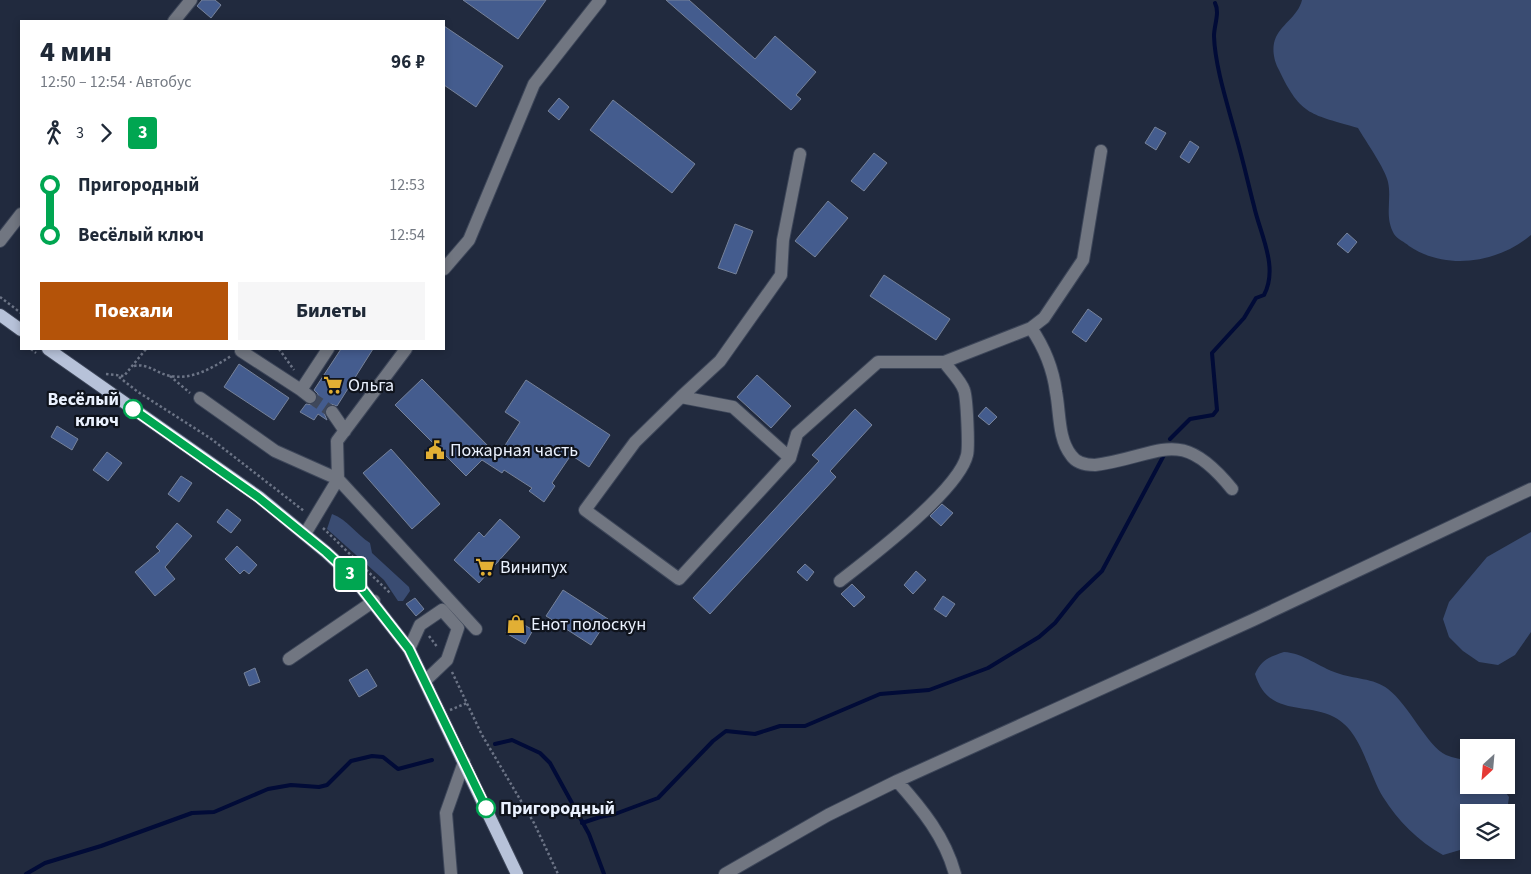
<!DOCTYPE html>
<html lang="ru">
<head>
<meta charset="utf-8">
<style>
  :root { --surface:#fff; --page:#f6f6f7; --text:#1f2937; --muted:#747a83; --accent:#b45309 }
  body { margin:0; font-family:"Source Sans 3",sans-serif; background:var(--page); color:var(--text); height:100vh; display:flex; flex-direction:column; font-size:19px; white-space:nowrap }
  * { box-sizing:border-box; margin:0 }
  p { font-size:16px; color:var(--muted) }
  .icon { flex:none; width:28px; height:28px; fill:none; stroke:currentColor; stroke-width:2; stroke-linecap:round; stroke-linejoin:round }
  .map { position:relative; flex:1; overflow:hidden }
  .details { position:absolute; left:20px; top:20px; width:425px; height:330px; display:flex; flex-direction:column; background:var(--surface); border-radius:0px; box-shadow:0 2px 8px #0003 }
  .details>* { flex:none }
  .badge { padding:0 10px; border-radius:4px; font-size:18px; line-height:32px }
  .needle { width:32px; rotate:206deg }
  .fabs { position:absolute; left:1460px; top:739px; display:grid; gap:10px }
  .fabs a { display:grid; place-items:center; width:55px; height:55px; border-radius:0px; background:var(--surface); box-shadow:0 2px 8px #0003; font-size:25px }
  .map>.badge { position:absolute; translate:-50% -50%; box-shadow:0 0 0 2px #fff }
  .legs { display:flex; align-items:center; gap:8px; height:55px; padding:0 20px; font-size:16px }
  .legs p { margin-inline-start:auto }
  .head { display:flex; align-items:center; justify-content:space-between; height:85px; padding:0 20px }
  h1 { font-size:28px; font-weight:800; line-height:38px }
  .cta { display:flex; gap:10px; margin-top:auto; padding:10px 20px }
  .cta a { flex:1; height:58px; border-radius:0px; background:var(--accent); color:#fff; font-size:20px; font-weight:800; line-height:58px; text-align:center }
  .cta a+a { background:var(--page); color:var(--text) }
  ul { padding:0 20px; list-style:none }
  li { display:flex; align-items:center; gap:18px; height:50px; font-size:19px }
  li i { display:grid; place-items:center; width:8px; height:100%; margin:0 6px; background:currentColor }
  li i::after { content:''; width:12px; height:12px; margin:-6px; border:4px solid; border-radius:50%; background:var(--surface) }
  li p { margin-inline-start:auto }
  li:first-child i { background:linear-gradient(#0000 50%,currentColor 0) }
  li:last-child i { background:linear-gradient(currentColor 50%,#0000 0) }
  .map>svg:first-child { display:block }
</style>
</head>
<body>
<div class="map">
<svg width="1531" height="874" viewBox="0 0 1531 874">
  <rect width="100%" height="100%" fill="#212a3e"/>
  <path fill="#3a4c72" d="M1302,0H1531V235C1498,263 1446,271 1409,246C1405,242 1397,239 1394,234C1384,216 1392,200 1388,182C1386,170 1365,140 1358,128C1312,114 1301,117 1279,70C1274,61 1271,48 1276,37C1283,23 1298,16 1302,0Z
    M332,514C348,520 356,534 370,543L372,553L409,587L410,591L403,601H398L384,580L327,529Z
    M1531,532V632L1515,655L1498,665L1479,662L1463,651L1449,637L1443,619L1449,602L1487,557Z
    M1284,652C1303,653 1319,667 1337,673C1353,679 1374,678 1388,689C1408,704 1428,747 1446,755C1453,758 1462,759 1469,761V785H1500L1509,797L1506,818V812H1469V850H1474H1460L1443,855C1418,841 1398,821 1383,797C1368,773 1362,731 1334,717C1305,702 1268,717 1255,674C1261,660 1269,657 1284,652Z"/>
  <g fill="none" stroke-linecap="round" stroke-linejoin="round">
    <path stroke="#010b37" stroke-width="4" d="M1170,439L1190,419L1213,415L1217,410L1212,353L1244,318L1256,298L1264,295C1279,267 1260,234 1254,206C1248,183 1243,160 1236,136C1228,106 1215,67 1214,36C1214,25 1220,13 1215,3
      M495,744L512,740L540,753L550,763L589,834L604,874
      M582,823L600,817L615,814L658,798L713,741L726,731L755,734L780,726H805L880,694L929,690L988,668L1039,637L1055,623L1078,594L1102,571L1164,455
      M26,874L45,863L101,846L192,813L214,812L268,789L291,785L319,787L327,785L351,761L372,756L383,757L398,769L432,760"/>
  </g>
  <path fill="#445c8e" stroke="#76829a" d="M202,0H215L221,5L211,18L197,6Z
    M463,0H546L518,39Z
    M666,0H689L755,59L775,36L816,72L796,95L801,99L791,110Z
    M444,26L503,66L476,107L444,85Z
    M559,98L569,107L559,120L548,111Z
    M613,100L695,164L672,193L590,130Z
    M1155,127L1166,133L1156,150L1145,143Z
    M1190,141L1199,147L1189,163L1180,157Z
    M874,153L887,163L864,191L851,181Z
    M828,201L848,218L815,257L795,241Z
    M735,224L753,231L736,274L718,268Z
    M1347,233L1357,242L1348,253L1337,244Z
    M884,275L950,319L936,340L870,296Z
    M1088,309L1102,319L1086,342L1072,332Z
    M341,349H373L337,406L331,404L325,408L324,413L327,420L318,414L314,420L300,412L306,404L313,405L317,402L318,394L314,390Z
    M239,364L289,398L274,420L224,387Z
    M757,375L791,406L771,428L737,397Z
    M422,379L494,452L498,447L502,450L520,422L505,412L526,380L610,435L589,467L571,455L552,483L555,486L544,502L529,491L532,488L504,470L502,473L482,460L466,476L395,405Z
    M986,407L997,417L989,425L978,416Z
    M855,409L872,425L830,471L836,477L710,614L693,598L819,461L812,455Z
    M57,426L78,439L72,450L51,437Z
    M391,449L440,504L412,529L363,473Z
    M107,452L122,463L108,481L93,470Z
    M181,476L192,483L179,502L168,494Z
    M942,504L953,513L941,526L930,516Z
    M227,509L241,520L231,533L217,522Z
    M500,519L520,537L479,583L454,560L479,532L484,537Z
    M177,523L192,536L165,567L175,579L155,596L135,572L160,551L156,547Z
    M237,546L257,565L249,574L244,570L240,574L225,559Z
    M805,564L814,572L807,581L797,572Z
    M916,571L926,580L913,594L904,585Z
    M852,584L865,597L854,607L841,594Z
    M563,590L608,619L591,645L546,616Z
    M943,596L955,604L946,617L934,609Z
    M415,598L424,609L416,616L406,604Z
    M514,619L533,630L525,644L506,633Z
    M255,668L260,682L249,686L244,673Z
    M367,669L377,686L359,697L349,680Z"/>
  <g fill="none" stroke-linecap="round" stroke-linejoin="round">
    <path stroke="#3f485b" stroke-width="12" stroke-dasharray="12 6" stroke-linecap="butt" d="M310,397L332,412"/>
    <g stroke="#3d4659" stroke-width="14">
      <path id="minor" d="M174,21L191,0
        M0,241L21,214
        M444,269L469,240L534,84L600,0
        M1031,328L1044,318L1083,260L1101,151
        M241,351L301,390
        M310,397L301,390L328,349
        M681,397L720,361L781,275L783,240L800,154
        M200,398L275,451L338,479L476,629
        M332,412L345,431
        M790,458L733,407L681,397L635,442L585,510L679,579L790,458L797,434L878,362H944L1031,328C1044,347 1053,369 1056,392C1060,412 1058,439 1071,455C1076,463 1086,465 1095,465C1162,456 1179,424 1232,489
        M305,534L338,479L337,441L406,349
        M840,581C871,557 959,490 967,455C969,447 967,398 964,390C961,381 950,370 944,362
        M409,649L420,625L442,610L458,628L447,660L425,681
        M289,659L374,601
        M897,781C922,809 945,837 955,874
        M451,874L446,813L464,762
        M725,874L828,815L897,781L1253,620L1531,489"/>
    </g>
    <g stroke="#3d4659" stroke-width="14">
      <path id="major" d="M0,315L21,330
        M48,349L259,497L326,552L352,576L409,649L517,874"/>
    </g>
    <path stroke="#6c7486" stroke-width="2.5" stroke-dasharray="2.5 2.5" stroke-linecap="butt" d="M0,297L21,313
      M31,349L36,353
      M279,349L294,370
      M134,366C149,363 157,374 171,376C193,380 214,367 231,356
      M106,374L124,376L146,349
      M170,376L190,393
      M119,377L138,392L210,438L304,511
      M323,528L390,593
      M429,636L438,648
      M452,672L482,735L534,823L558,874
      M450,710L467,703"/>
    <use href="#minor" stroke="#717681" stroke-width="12"/>
    <use href="#major" stroke="#b7c2d9" stroke-width="12"/>
  </g>
  <g fill="none" stroke-linecap="round" stroke-linejoin="round">
    <g stroke="#fff" stroke-width="11">
      <path id="line-1" d="M133,409L258,497L326,552L352,576L409,649L486,808"/>
    </g>
    <use href="#line-1" stroke="#00a651" stroke-width="8"/>
  </g>
  <defs>
    <g id="supermarket-bare" transform="scale(1.5)"><path d="M-6-5.5h2.5l.6 2H6L4.5 2H-2.5L-4.4-4H-6ZM-1.5 3.2a1.3 1.3 0 1 0 .1 0ZM3 3.2a1.3 1.3 0 1 0 .1 0Z" fill="#e2af34" stroke="#0f131c" stroke-width="2.5" paint-order="stroke"/></g>
    <g id="civic-bare" transform="scale(1.5)"><path d="M-.6-6.5H3V-4.5H.6V-3L4-1V1h2V6H-6V1h2V-1L-.6-3ZM-1.2 2.5V6h2.4V2.5Z" fill="#e2af34" stroke="#0f131c" stroke-width="2.5" paint-order="stroke"/></g>
    <g id="shop-bare" transform="scale(1.5)"><path d="M-5-2.5h2.3a2.7 3.5 0 0 1 5.4 0H5L5.5 6h-11ZM-1.5-2.5h3a1.5 2.3 0 0 0-3 0Z" fill="#e2af34" stroke="#0f131c" stroke-width="2.5" paint-order="stroke"/></g>
  </defs>
  <g fill-rule="evenodd">
    <use href="#supermarket-bare" x="333" y="385"/>
    <use href="#civic-bare" x="435" y="450"/>
    <use href="#supermarket-bare" x="485" y="567"/>
    <use href="#shop-bare" x="516" y="624"/>
  </g>
  <g fill="#fff" stroke="#00a651" stroke-width="2.5">
    <circle cx="133" cy="409" r="9"/>
    <circle cx="486" cy="808" r="9"/>
  </g>
  <g text-anchor="middle" dominant-baseline="central" stroke-width="4.5" stroke-linejoin="round" paint-order="stroke">
    <g font-size="18" fill="#eaf1fe" stroke="#0f131c" text-anchor="start">
      <text x="348" y="385">Ольга</text>
      <text x="450" y="450">Пожарная часть</text>
      <text x="500" y="567">Винипух</text>
      <text x="531" y="624">Енот полоскун</text>
    </g>
    <g font-size="18" font-weight="bold" fill="#eaf1fe" stroke="#0f131c" text-anchor="end">
      <text x="119" y="399">Весёлый<tspan x="119" dy="21">ключ</tspan></text>
      <text x="500" y="808" text-anchor="start">Пригородный</text>
    </g>
  </g>
</svg>
<div class="fabs">
<a><svg class="needle" viewBox="-14 -14 28 28"><path d="M0-13l5 13h-10z" fill="#e53935"/><path d="M0 13l5-13h-10z" fill="#747a83"/></svg></a>
<a><svg class="icon" aria-label="layers" viewBox="0 0 24 24"><path d="M12 4l9 5-9 5-9-5zM3 14l9 5 9-5"/></svg></a>
</div>
<b class="badge" style="left:350px;top:574px;background:#00a651;color:#fff">3</b>
<section class="details">
<div class="head"><div><h1>4 мин</h1><p>12:50 – 12:54 · Автобус</p></div><b>96 ₽</b></div>
<div class="legs"><svg class="icon" aria-label="walk" viewBox="0 0 24 24"><circle cx="13" cy="4" r="2"/><path d="M13 8l-2 6 4 7M11 14l-3 7M7 12l3-4h3l4 4"/></svg>3<svg class="icon" aria-label="forward" viewBox="0 0 24 24"><path d="M9 5l7 7-7 7"/></svg><b class="badge" style="background:#00a651;color:#fff">3</b></div>
<ul>
<li><i style="color:#00a651"></i><b>Пригородный</b><p>12:53</p></li>
<li><i style="color:#00a651"></i><b>Весёлый ключ</b><p>12:54</p></li>
</ul>
<div class="cta"><a>Поехали</a><a>Билеты</a></div>
</section>
</div>
</body>
</html>
